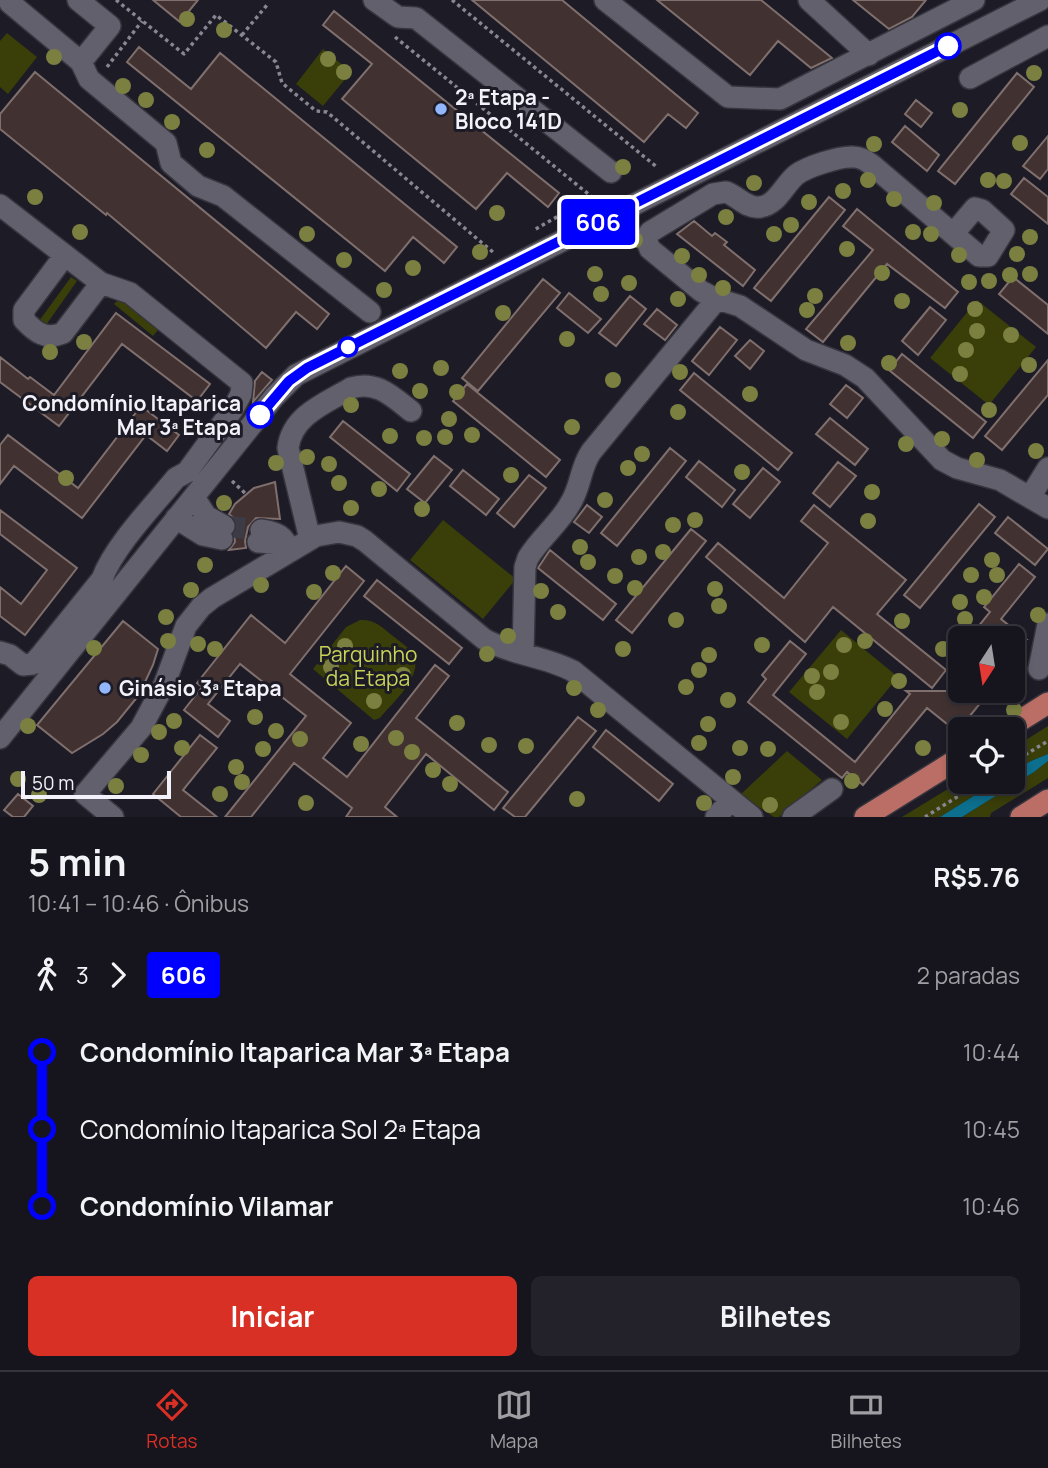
<!DOCTYPE html>
<html lang="pt">
<head>
<meta charset="utf-8">
<style>
  :root { --surface:#16141c; --page:#232129; --text:#f1f3f6; --muted:#9e9ea3; --line:#35333b; --accent:#d93025 }
  body { margin:0; font-family:Manrope,sans-serif; background:var(--page); color:var(--text); height:100vh; display:flex; flex-direction:column; font-size:26px; white-space:nowrap }
  * { box-sizing:border-box; margin:0 }
  p { font-size:23px; color:var(--muted) }
  .icon { flex:none; width:38px; height:38px; fill:none; stroke:currentColor; stroke-width:2; stroke-linecap:round; stroke-linejoin:round }
  .map { position:relative; height:817px; overflow:hidden }
  .details { display:flex; flex-direction:column; background:var(--surface); flex:1 }
  .details>* { flex:none }
  .badge { padding:0 14px; border-radius:5px; font-size:24px; line-height:46px }
  .needle { width:46px; rotate:192deg }
  .buttons { position:absolute; left:948px; top:626px; display:grid; gap:14px }
  .buttons a { display:grid; place-items:center; width:77px; height:77px; border-radius:10px; background:var(--surface); box-shadow:0 4px 10px #0003,0 0 0 2px var(--line); font-size:35px }
  .scale { position:absolute; left:21px; bottom:18px; width:150px; box-sizing:border-box; padding-left:7px; border:4px solid #f3f2fa; border-top:0; font-size:19px; line-height:24px; white-space:nowrap; color:#f3f2fa; -webkit-text-stroke:5px #1d1b26; paint-order:stroke }
  .map>.badge { position:absolute; translate:-50% -50%; box-shadow:0 0 0 4px #fff }
  .legs { display:flex; align-items:center; gap:10px; height:77px; padding:0 28px; font-size:23px }
  .legs p { margin-inline-start:auto }
  .headline { display:flex; align-items:center; justify-content:space-between; height:119px; padding:0 28px }
  h1 { font-size:38px; font-weight:700; line-height:52px }
  .action { display:flex; gap:14px; margin-top:auto; padding:14px 28px }
  .action a { flex:1; height:80px; border-radius:10px; background:var(--accent); color:#fff; font-size:28px; font-weight:700; line-height:80px; text-align:center }
  .action a+a { background:var(--page); color:var(--text) }
  ul { padding:0 28px; list-style:none }
  li { display:flex; align-items:center; gap:24px; height:77px; font-size:26px }
  li i { display:grid; place-items:center; width:10px; height:100%; margin:0 9px; background:currentColor }
  li i::after { content:''; width:18px; height:18px; margin:-9px; border:5px solid; border-radius:50%; background:var(--surface) }
  li p { margin-inline-start:auto }
  li:first-child i { background:linear-gradient(#0000 50%,currentColor 0) }
  li:last-child i { background:linear-gradient(currentColor 50%,#0000 0) }
  .menu { display:flex; justify-content:space-around; align-items:center; height:98px; border-top:2px solid var(--line); background:var(--surface); font-size:19px; color:var(--muted) }
  .menu a { display:grid; justify-items:center; gap:4px }
  .menu .selected { color:var(--accent) }
  .map>svg:first-child { display:block }
</style>
</head>
<body>
<div class="map">
<svg width="1048" height="817" viewBox="0 0 1048 817">
  <rect width="100%" height="100%" fill="#1d1b26"/>
  <path fill="#3a3e09" d="M7,33L37,57L8,94L0,87V41Z
    M323,49L351,72L323,106L296,84Z
    M71,277L77,281L46,325L39,321Z
    M124,294L163,324L153,336L114,304Z
    M977,300L1036,347L989,405L930,358Z
    M443,520L516,579L483,619L410,560Z
    M360,620C374,619 382,627 393,636C398,640 405,645 410,650C429,672 393,702 380,718L374,720L313,669L346,627Z
    M841,630L898,677L847,739L789,692Z
    M1048,726V754L1031,761L1013,771V748Z
    M787,751L822,780L779,817H774L740,795Z
    M1048,761V778L991,813L990,817H962L1034,772Z
    M961,781L996,782L940,817H902Z"/>
  <path fill="#0d6f8e" d="M1048,754V761L1034,772L962,817H940L996,782H1013V771L1031,761Z"/>
  <path fill="#413231" stroke="#7f6f6d" stroke-width="2" d="M153,0H198L180,22Z
    M472,0H562L698,113L686,128L668,114L644,142Z
    M657,0H761L832,58L811,68L778,41L750,75Z
    M853,0H926L912,17L889,29Z
    M334,11L559,193L548,207L507,173L476,209L342,99L372,64L323,25Z
    M139,47L191,89L220,53L457,247L444,263L413,237L385,271L127,62Z
    M35,72L329,314L317,329L296,312L266,348L107,213L106,215L0,129V114Z
    M1017,73L1034,87L955,184L938,171Z
    M916,100L932,113L921,127L905,114Z
    M905,126L939,155L927,171L892,142Z
    M1048,136V169L1040,179L1023,166Z
    M1024,178L1048,197V224L1011,194Z
    M829,197L845,210L771,301L754,288Z
    M857,209L958,292L945,308L887,264L823,342L806,329L873,250L843,226Z
    M694,221L712,236L715,233L727,242L724,245L755,270L743,286L677,234Z
    M1013,277L1048,305V334L999,294Z
    M543,279L560,293L478,391L462,378Z
    M569,293L601,319L588,333L557,308Z
    M630,296L646,309L616,346L599,333Z
    M930,307L946,320L918,355L902,341Z
    M657,309L677,325L665,340L644,324Z
    M116,313L210,384L197,401L122,344L59,426L0,382V357L28,379L30,377L54,395Z
    M720,327L737,340L709,375L692,361Z
    M750,340L764,351L750,369L735,356Z
    M902,354L986,422L973,438L889,370Z
    M1048,360V395L1002,450L985,436Z
    M262,372L272,380L253,402L255,381Z
    M694,373L792,453L778,470L680,390Z
    M467,384L560,460L546,477L453,401Z
    M846,385L863,398L847,418L830,404Z
    M141,406L179,435L167,451L146,435L82,518L14,466L0,484V445L8,435L78,488Z
    M830,418L868,449L855,465L816,434Z
    M343,421L410,474L397,491L330,437Z
    M670,448L686,461L617,546L601,533Z
    M434,456L452,470L425,503L407,489Z
    M699,461L735,490L722,507L686,477Z
    M838,462L856,476L830,507L813,493Z
    M763,468L780,482L750,518L733,504Z
    M463,470L499,499L486,515L450,486Z
    M529,475L546,488L514,527L497,513Z
    M275,482L280,519L256,518L248,527L245,541L246,548L229,550L235,542L234,534L237,526L235,519L229,514L235,504L254,488Z
    M979,504L995,517L920,608L904,595Z
    M587,505L602,517L589,533L574,522Z
    M814,505L906,580L877,614L946,670L932,688L833,607L805,642L706,557L718,543L784,598L828,543L801,521Z
    M0,510L77,568L25,635L0,616V587L21,604L47,570L0,534Z
    M1008,517L1048,549L1035,565L995,533Z
    M691,529L706,541L632,633L616,620Z
    M550,550L616,604L603,620L538,568Z
    M1019,564L1035,577L1001,619L1026,639H990L977,628L990,612L984,607Z
    M346,566L364,581L290,674L351,723L323,758L347,777L435,665L449,676L416,718L508,792L494,810L426,754L385,807L397,817H346L352,808L294,763L251,817H225L306,716L240,664L208,704L230,721L218,737L184,710L202,687L197,683L251,615L285,643Z
    M377,580L462,648L449,664L364,596Z
    M123,621L158,649L153,665L139,695L117,722L103,734L72,753L37,725Z
    M790,641L806,654L773,695L855,762L910,694L906,691H990L957,732L927,708L863,785L847,772L842,778L748,702L766,679L762,675Z
    M578,717L596,731L525,817H515L503,808Z
    M606,730L673,784L659,801L593,747Z
    M200,735L217,748L183,790L217,817H181L153,794Z
    M18,794L33,806L24,817H13L4,810Z"/>
  <g fill="none" stroke-linecap="round" stroke-linejoin="round">
    <path stroke="#3d3b46" stroke-width="21" stroke-dasharray="21 10" stroke-linecap="butt" d="M224,526L261,530"/>
    <g stroke="#37353e" stroke-width="24">
      <path id="minor" d="M78,0L110,26L81,62
        M374,0L398,17L416,18L611,172
        M605,0L728,97L780,99L974,0
        M809,0L869,55
        M10,3L81,62L89,79L166,143L171,163L198,186L223,196L370,312
        M970,78L1048,36
        M0,205L101,283L130,293L242,383L241,394L233,409L187,472L176,478C154,505 114,546 102,579L40,656L33,664L23,665L10,655L0,652
        M953,234L975,208L982,210L1004,230L988,256H979L872,165C866,160 860,157 853,157C840,156 806,167 796,175C784,185 777,205 760,207C746,209 738,196 726,192L713,194L650,232L646,239L650,249L701,291L714,298L740,306L806,350L845,365L865,378L942,460L957,468L1000,480L1048,508
        M65,255L24,310V320C36,333 46,340 63,333L101,283
        M194,497L206,516L224,526
        M1030,497L1048,468
        M176,518L203,535L222,539
        M310,539L288,448C292,415 326,403 351,388C376,380 392,396 411,411
        M258,542L275,543L289,552C286,536 276,532 261,530
        M523,653L525,567L528,558C540,538 559,524 570,504C581,487 580,468 591,452L717,299
        M1039,669L1048,624
        M0,738L274,397L296,375L1040,0
        M113,817L85,794L141,728L164,685L186,626L201,607L212,598L316,536L339,532L357,536L365,541L484,639C512,655 545,656 573,671L752,817
        M716,817L731,800
        M793,817L832,789"/>
    </g>
    <g stroke="#37353e" stroke-width="24">
      <path id="major" d="M1005,730L1048,703
        M865,817L961,757
        M1021,817L1048,800"/>
    </g>
    <path stroke="#888690" stroke-width="3.5" stroke-dasharray="3.5 3.5" stroke-linecap="butt" d="M116,0L184,54L216,15L276,62L282,83L316,111L327,112L494,253
      M452,0L658,168
      M242,35L267,5
      M395,37L592,197L534,230
      M107,67L142,21
      M232,481L246,494
      M1013,762L1048,741
      M925,817L981,782"/>
    <use href="#minor" stroke="#62606d" stroke-width="21"/>
    <use href="#major" stroke="#bb6e65" stroke-width="21"/>
  </g>
  <g fill="#7b8041">
    <circle cx="187" cy="19" r="8"/>
    <circle cx="224" cy="30" r="8"/>
    <circle cx="54" cy="57" r="8"/>
    <circle cx="328" cy="59" r="8"/>
    <circle cx="344" cy="72" r="8"/>
    <circle cx="1034" cy="73" r="8"/>
    <circle cx="123" cy="86" r="8"/>
    <circle cx="146" cy="100" r="8"/>
    <circle cx="960" cy="110" r="8"/>
    <circle cx="172" cy="122" r="8"/>
    <circle cx="1020" cy="143" r="8"/>
    <circle cx="874" cy="144" r="8"/>
    <circle cx="207" cy="150" r="8"/>
    <circle cx="623" cy="167" r="8"/>
    <circle cx="868" cy="180" r="8"/>
    <circle cx="988" cy="180" r="8"/>
    <circle cx="1004" cy="181" r="8"/>
    <circle cx="754" cy="183" r="8"/>
    <circle cx="843" cy="191" r="8"/>
    <circle cx="35" cy="197" r="8"/>
    <circle cx="894" cy="199" r="8"/>
    <circle cx="809" cy="202" r="8"/>
    <circle cx="934" cy="203" r="8"/>
    <circle cx="497" cy="213" r="8"/>
    <circle cx="726" cy="217" r="8"/>
    <circle cx="791" cy="225" r="8"/>
    <circle cx="80" cy="232" r="8"/>
    <circle cx="913" cy="232" r="8"/>
    <circle cx="307" cy="234" r="8"/>
    <circle cx="774" cy="234" r="8"/>
    <circle cx="931" cy="234" r="8"/>
    <circle cx="1030" cy="237" r="8"/>
    <circle cx="635" cy="240" r="8"/>
    <circle cx="847" cy="249" r="8"/>
    <circle cx="480" cy="252" r="8"/>
    <circle cx="1017" cy="254" r="8"/>
    <circle cx="959" cy="255" r="8"/>
    <circle cx="682" cy="256" r="8"/>
    <circle cx="344" cy="260" r="8"/>
    <circle cx="413" cy="268" r="8"/>
    <circle cx="882" cy="273" r="8"/>
    <circle cx="595" cy="274" r="8"/>
    <circle cx="1030" cy="274" r="8"/>
    <circle cx="699" cy="275" r="8"/>
    <circle cx="1010" cy="275" r="8"/>
    <circle cx="989" cy="281" r="8"/>
    <circle cx="969" cy="282" r="8"/>
    <circle cx="629" cy="283" r="8"/>
    <circle cx="723" cy="288" r="8"/>
    <circle cx="384" cy="290" r="8"/>
    <circle cx="601" cy="294" r="8"/>
    <circle cx="815" cy="296" r="8"/>
    <circle cx="678" cy="299" r="8"/>
    <circle cx="902" cy="301" r="8"/>
    <circle cx="975" cy="309" r="8"/>
    <circle cx="807" cy="310" r="8"/>
    <circle cx="503" cy="313" r="8"/>
    <circle cx="977" cy="331" r="8"/>
    <circle cx="1011" cy="335" r="8"/>
    <circle cx="567" cy="339" r="8"/>
    <circle cx="84" cy="342" r="8"/>
    <circle cx="848" cy="343" r="8"/>
    <circle cx="966" cy="350" r="8"/>
    <circle cx="50" cy="352" r="8"/>
    <circle cx="889" cy="363" r="8"/>
    <circle cx="1029" cy="365" r="8"/>
    <circle cx="441" cy="368" r="8"/>
    <circle cx="400" cy="371" r="8"/>
    <circle cx="680" cy="372" r="8"/>
    <circle cx="960" cy="374" r="8"/>
    <circle cx="613" cy="380" r="8"/>
    <circle cx="420" cy="391" r="8"/>
    <circle cx="457" cy="392" r="8"/>
    <circle cx="750" cy="394" r="8"/>
    <circle cx="351" cy="405" r="8"/>
    <circle cx="989" cy="410" r="8"/>
    <circle cx="678" cy="412" r="8"/>
    <circle cx="449" cy="419" r="8"/>
    <circle cx="572" cy="427" r="8"/>
    <circle cx="472" cy="435" r="8"/>
    <circle cx="390" cy="436" r="8"/>
    <circle cx="445" cy="437" r="8"/>
    <circle cx="424" cy="438" r="8"/>
    <circle cx="942" cy="439" r="8"/>
    <circle cx="906" cy="444" r="8"/>
    <circle cx="1036" cy="451" r="8"/>
    <circle cx="642" cy="454" r="8"/>
    <circle cx="307" cy="457" r="8"/>
    <circle cx="977" cy="460" r="8"/>
    <circle cx="276" cy="463" r="8"/>
    <circle cx="329" cy="464" r="8"/>
    <circle cx="628" cy="468" r="8"/>
    <circle cx="742" cy="472" r="8"/>
    <circle cx="511" cy="475" r="8"/>
    <circle cx="66" cy="478" r="8"/>
    <circle cx="339" cy="483" r="8"/>
    <circle cx="379" cy="489" r="8"/>
    <circle cx="872" cy="492" r="8"/>
    <circle cx="605" cy="500" r="8"/>
    <circle cx="224" cy="503" r="8"/>
    <circle cx="351" cy="508" r="8"/>
    <circle cx="422" cy="509" r="8"/>
    <circle cx="695" cy="520" r="8"/>
    <circle cx="868" cy="521" r="8"/>
    <circle cx="673" cy="525" r="8"/>
    <circle cx="580" cy="547" r="8"/>
    <circle cx="663" cy="552" r="8"/>
    <circle cx="639" cy="557" r="8"/>
    <circle cx="992" cy="560" r="8"/>
    <circle cx="588" cy="562" r="8"/>
    <circle cx="205" cy="565" r="8"/>
    <circle cx="333" cy="573" r="8"/>
    <circle cx="971" cy="575" r="8"/>
    <circle cx="997" cy="575" r="8"/>
    <circle cx="615" cy="576" r="8"/>
    <circle cx="261" cy="585" r="8"/>
    <circle cx="635" cy="588" r="8"/>
    <circle cx="715" cy="589" r="8"/>
    <circle cx="191" cy="590" r="8"/>
    <circle cx="541" cy="591" r="8"/>
    <circle cx="314" cy="592" r="8"/>
    <circle cx="984" cy="597" r="8"/>
    <circle cx="960" cy="602" r="8"/>
    <circle cx="719" cy="606" r="8"/>
    <circle cx="558" cy="612" r="8"/>
    <circle cx="1038" cy="615" r="8"/>
    <circle cx="166" cy="617" r="8"/>
    <circle cx="965" cy="619" r="8"/>
    <circle cx="676" cy="620" r="8"/>
    <circle cx="902" cy="621" r="8"/>
    <circle cx="508" cy="636" r="8"/>
    <circle cx="168" cy="641" r="8"/>
    <circle cx="865" cy="641" r="8"/>
    <circle cx="198" cy="644" r="8"/>
    <circle cx="762" cy="645" r="8"/>
    <circle cx="844" cy="645" r="8"/>
    <circle cx="345" cy="646" r="8"/>
    <circle cx="94" cy="648" r="8"/>
    <circle cx="215" cy="649" r="8"/>
    <circle cx="623" cy="649" r="8"/>
    <circle cx="943" cy="649" r="8"/>
    <circle cx="487" cy="654" r="8"/>
    <circle cx="709" cy="655" r="8"/>
    <circle cx="331" cy="667" r="8"/>
    <circle cx="699" cy="670" r="8"/>
    <circle cx="831" cy="672" r="8"/>
    <circle cx="403" cy="675" r="8"/>
    <circle cx="812" cy="676" r="8"/>
    <circle cx="899" cy="681" r="8"/>
    <circle cx="686" cy="687" r="8"/>
    <circle cx="574" cy="688" r="8"/>
    <circle cx="817" cy="692" r="8"/>
    <circle cx="728" cy="700" r="8"/>
    <circle cx="374" cy="701" r="8"/>
    <circle cx="885" cy="709" r="8"/>
    <circle cx="598" cy="710" r="8"/>
    <circle cx="1014" cy="710" r="8"/>
    <circle cx="255" cy="717" r="8"/>
    <circle cx="174" cy="721" r="8"/>
    <circle cx="841" cy="722" r="8"/>
    <circle cx="457" cy="723" r="8"/>
    <circle cx="708" cy="724" r="8"/>
    <circle cx="28" cy="726" r="8"/>
    <circle cx="276" cy="731" r="8"/>
    <circle cx="159" cy="732" r="8"/>
    <circle cx="396" cy="738" r="8"/>
    <circle cx="300" cy="739" r="8"/>
    <circle cx="699" cy="743" r="8"/>
    <circle cx="361" cy="744" r="8"/>
    <circle cx="489" cy="745" r="8"/>
    <circle cx="526" cy="746" r="8"/>
    <circle cx="182" cy="748" r="8"/>
    <circle cx="740" cy="748" r="8"/>
    <circle cx="923" cy="748" r="8"/>
    <circle cx="263" cy="749" r="8"/>
    <circle cx="768" cy="749" r="8"/>
    <circle cx="412" cy="752" r="8"/>
    <circle cx="141" cy="755" r="8"/>
    <circle cx="236" cy="767" r="8"/>
    <circle cx="433" cy="770" r="8"/>
    <circle cx="733" cy="777" r="8"/>
    <circle cx="18" cy="779" r="8"/>
    <circle cx="852" cy="781" r="8"/>
    <circle cx="242" cy="782" r="8"/>
    <circle cx="450" cy="784" r="8"/>
    <circle cx="116" cy="786" r="8"/>
    <circle cx="220" cy="794" r="8"/>
    <circle cx="39" cy="795" r="8"/>
    <circle cx="577" cy="799" r="8"/>
    <circle cx="306" cy="803" r="8"/>
    <circle cx="704" cy="803" r="8"/>
    <circle cx="770" cy="805" r="8"/>
  </g>
  <g fill="none" stroke-linecap="round" stroke-linejoin="round">
    <g stroke="#fff" stroke-width="16">
      <path id="line-1" d="M260,415L289,381L307,368L948,46"/>
    </g>
    <use href="#line-1" stroke="#00f" stroke-width="10"/>
  </g>
  <g fill="#fff" stroke="#00f" stroke-width="3.5">
    <circle cx="948" cy="46" r="12"/>
    <circle cx="348" cy="347" r="9"/>
    <circle cx="260" cy="415" r="12"/>
  </g>
  <g fill="#93b7fd" stroke="#1d1b26" stroke-width="2.5">
    <circle cx="441" cy="109" r="7"/>
    <circle cx="105" cy="688" r="7"/>
  </g>
  <g text-anchor="middle" dominant-baseline="central" stroke-width="6" stroke-linejoin="round" paint-order="stroke">
    <g font-size="21" font-weight="bold" fill="#f3f2fa" stroke="#1d1b26" text-anchor="start">
      <text x="455" y="97">2ª Etapa -<tspan x="455" dy="24">Bloco 141D</tspan></text>
      <text x="119" y="688">Ginásio 3ª Etapa</text>
    </g>
    <g font-size="21" font-weight="bold" fill="#f3f2fa" stroke="#1d1b26" text-anchor="end">
      <text x="241" y="403">Condomínio Itaparica<tspan x="241" dy="24">Mar 3ª Etapa</tspan></text>
    </g>
    <g font-size="21" fill="#c8d357" stroke="#1d1b26">
      <text x="368" y="654">Parquinho<tspan x="368" dy="24">da Etapa</tspan></text>
    </g>
  </g>
</svg>
<div class="buttons">
<a><svg class="needle" viewBox="-14 -14 28 28"><path d="M0-13l5 13h-10z" fill="#e53935"/><path d="M0 13l5-13h-10z" fill="#9e9ea3"/></svg></a>
<a><svg class="icon" aria-label="locate" viewBox="0 0 24 24"><circle cx="12" cy="12" r="6"/><path d="M12 2v4M12 18v4M2 12h4M18 12h4"/></svg></a>
</div>
<div class="scale">50 m</div>
<b class="badge" style="left:598px;top:222px;background:#00f;color:#fff">606</b>
</div>
<section class="details">
<div class="headline"><div><h1>5 min</h1><p>10:41 – 10:46 · Ônibus</p></div><b>R$5.76</b></div>
<div class="legs"><svg class="icon" aria-label="walk" viewBox="0 0 24 24"><circle cx="13" cy="4" r="2"/><path d="M13 8l-2 6 4 7M11 14l-3 7M7 12l3-4h3l4 4"/></svg>3<svg class="icon" aria-label="forward" viewBox="0 0 24 24"><path d="M9 5l7 7-7 7"/></svg><b class="badge" style="background:#00f;color:#fff">606</b><p>2 paradas</p></div>
<ul>
<li><i style="color:#00f"></i><b>Condomínio Itaparica Mar 3ª Etapa</b><p>10:44</p></li>
<li><i style="color:#00f"></i><span>Condomínio Itaparica Sol 2ª Etapa</span><p>10:45</p></li>
<li><i style="color:#00f"></i><b>Condomínio Vilamar</b><p>10:46</p></li>
</ul>
<div class="action"><a>Iniciar</a><a>Bilhetes</a></div>
</section>
<nav class="menu">
<a class="selected"><svg class="icon" aria-label="directions" viewBox="0 0 24 24"><path d="M12 3l9 9-9 9-9-9zM9 14v-3h6M13 9l2 2-2 2"/></svg>Rotas</a>
<a><svg class="icon" aria-label="map" viewBox="0 0 24 24"><path d="M3 6l6-2 6 2 6-2v14l-6 2-6-2-6 2zM9 4v14M15 6v14"/></svg>Mapa</a>
<a><svg class="icon" aria-label="tickets" viewBox="0 0 24 24"><path d="M3 7h18v10H3zM15 7v10"/></svg>Bilhetes</a>
</nav>
</body>
</html>
